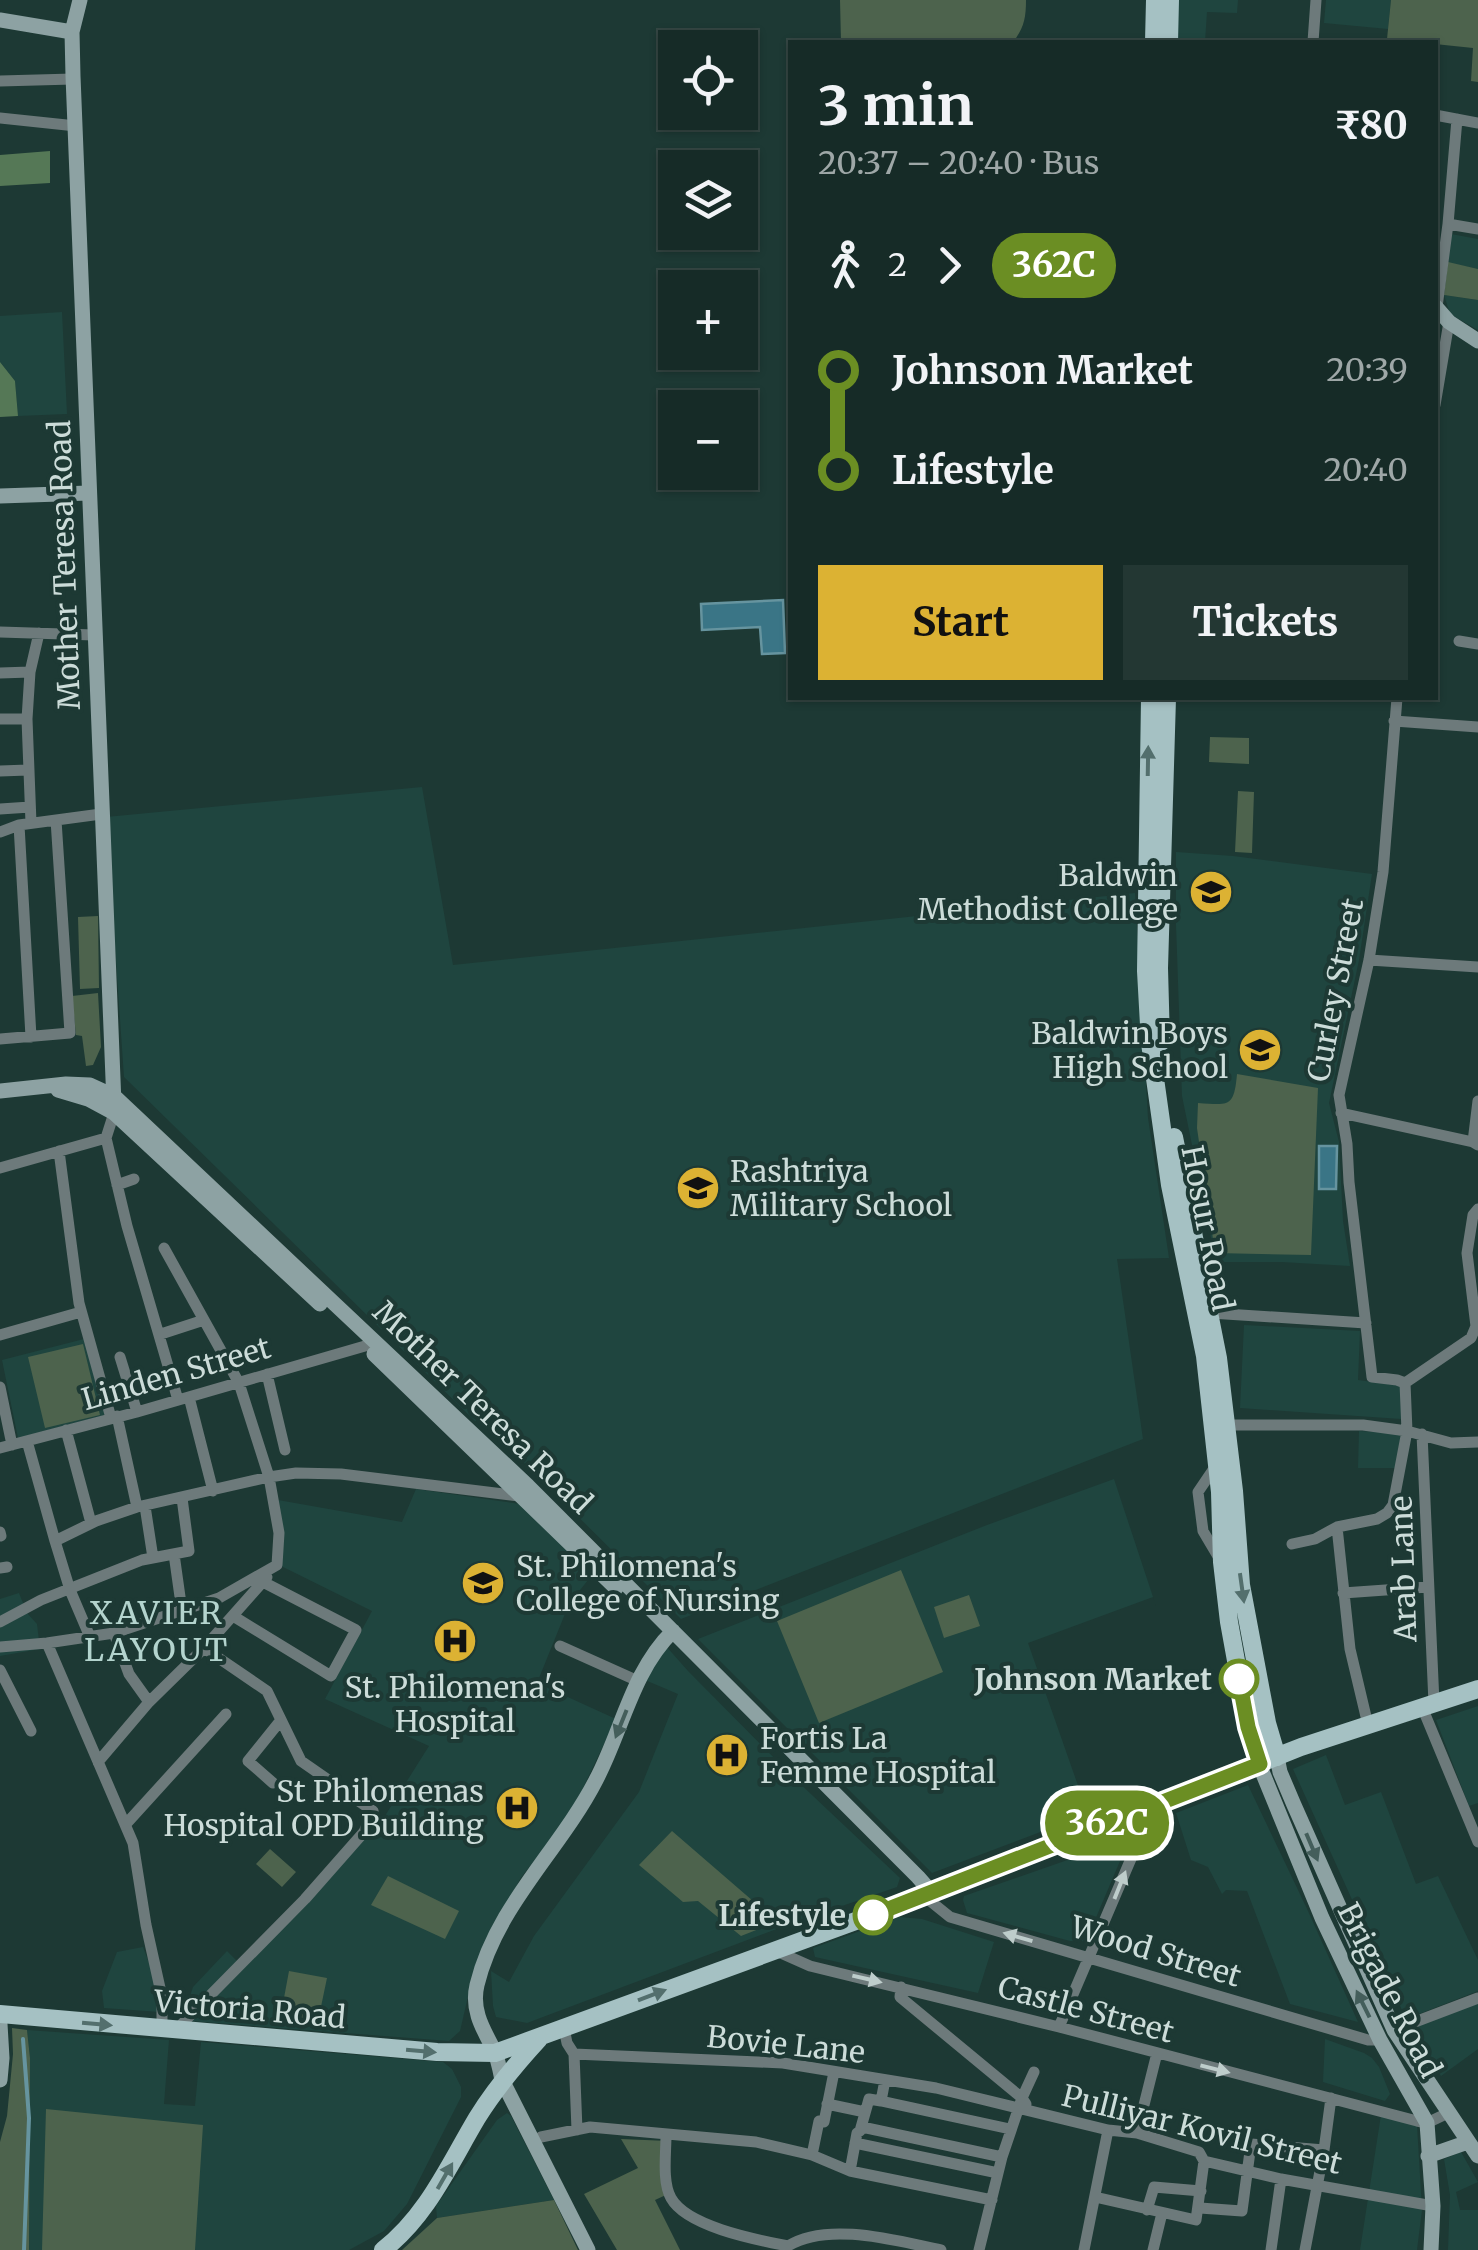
<!DOCTYPE html>
<html lang="en">
<head>
<meta charset="utf-8">
<style>
  :root { --surface:#162b27; --page:#233733; --text:#f1f3f6; --muted:#9ea7a7; --line:#354744; --accent:#dcb233 }
  body { margin:0; font-family:Merriweather,serif; background:var(--page); color:var(--text); height:100vh; display:flex; flex-direction:column; font-size:38px; white-space:nowrap }
  * { box-sizing:border-box; margin:0 }
  p { font-size:32px; color:var(--muted) }
  .icon { flex:none; width:55px; height:55px; fill:none; stroke:currentColor; stroke-width:2; stroke-linecap:round; stroke-linejoin:round }
  .map { position:relative; flex:1; overflow:hidden }
  .panel { position:absolute; left:788px; top:40px; width:650px; height:660px; display:flex; flex-direction:column; background:var(--surface); border-radius:0px; box-shadow:0 2px 8px #0004,0 0 0 2px var(--line) }
  .panel>* { flex:none }
  .badge { padding:0 20px; border-radius:32px; font-size:35px; line-height:65px }
  .fabs { position:absolute; left:658px; top:30px; display:grid; gap:20px }
  .fabs a { display:grid; place-items:center; width:100px; height:100px; border-radius:0px; background:var(--surface); box-shadow:0 2px 8px #0004,0 0 0 2px var(--line); font-size:50px }
  .map>.badge { position:absolute; translate:-50% -50%; box-shadow:0 0 0 5px #fff }
  .legs { display:flex; align-items:center; gap:15px; height:110px; padding:0 30px; font-size:32px }
  .legs p { margin-inline-start:auto }
  .head { display:flex; align-items:center; justify-content:space-between; height:170px; padding:0 30px }
  h1 { font-size:55px; font-weight:700; line-height:75px }
  .cta { display:flex; gap:20px; margin-top:auto; padding:20px 30px }
  .cta a { flex:1; height:115px; border-radius:0px; background:var(--accent); color:#111; font-size:40px; font-weight:700; line-height:115px; text-align:center }
  .cta a+a { background:var(--page); color:var(--text) }
  ul { padding:0 30px; list-style:none }
  li { display:flex; align-items:center; gap:35px; height:100px; font-size:38px }
  li i { display:grid; place-items:center; width:15px; height:100%; margin:0 12px; background:currentColor }
  li i::after { content:''; width:25px; height:25px; margin:-12px; border:8px solid; border-radius:50%; background:var(--surface) }
  li p { margin-inline-start:auto }
  li:first-child i { background:linear-gradient(#0000 50%,currentColor 0) }
  li:last-child i { background:linear-gradient(currentColor 50%,#0000 0) }
  .map>svg:first-child { display:block }
</style>
</head>
<body>
<div class="map">
<svg width="1478" height="2250" viewBox="0 0 1478 2250">
  <rect width="100%" height="100%" fill="#1d3934"/>
  <path fill="#1f453f" d="M1176,0H1238L1237,13L1207,12L1205,42H1174Z
    M1326,0H1391L1388,29L1324,23Z
    M1451,234L1478,239V269L1448,263Z
    M1444,295L1478,300V330L1450,314Z
    M62,312L67,414L18,416L15,381L0,362V316Z
    M422,787L453,965L1135,893L1148,1118L1169,1258L1117,1259L1143,1439L681,1619L500,1439L496,1418L475,1421L124,1077L106,817Z
    M1176,852L1233,856L1372,874L1359,960L1329,1103L1339,1142L1343,1221L1350,1266L1282,1262H1216L1182,1096L1176,925Z
    M1244,1325L1360,1331L1358,1380L1403,1386L1401,1419L1240,1408Z
    M84,1339L106,1415L18,1438L2,1360Z
    M1359,1431L1401,1433L1396,1468H1358Z
    M1114,1479L1156,1606L1153,1597L1028,1643L1088,1814L932,1873L698,1639L987,1525Z
    M416,1489L520,1504L592,1575L569,1604L537,1683L616,1719L572,1811L520,1879L473,1975L460,2031L449,2041L190,2021L376,1816L383,1819L429,1746L325,1699L372,1611L279,1565L278,1500L402,1522Z
    M19,1593L27,1613L37,1624L40,1649L0,1656V1599Z
    M665,1645L688,1671L795,1779L900,1878L897,1887L787,1925L527,2023L496,2017L493,2006L491,1971L509,1982L534,1936L639,1792L678,1694L645,1680Z
    M1478,1706V1803L1469,1806L1436,1720Z
    M1326,1755L1345,1805L1381,1792L1416,1884L1438,1876L1478,1960V1991L1406,2019L1293,1769Z
    M1248,1785L1308,1911L1358,2022L1290,2004L1247,1891L1226,1890L1222,1894L1208,1867L1191,1860L1176,1813Z
    M1119,1842L1123,1854L1086,1941H1070L967,1913L963,1900L964,1896Z
    M899,1917L922,1919L994,1942L978,1993L815,1957L813,1948Z
    M143,1947L156,1981L160,2012L104,2008L102,1991L117,1952Z
    M227,1951L239,1963L182,2020L193,1987Z
    M1478,2003V2049L1441,2076L1411,2027Z
    M27,2030L169,2040L164,2104L195,2106L201,2042L443,2062L452,2069L461,2087V2097L407,2204L384,2231L349,2250H29L30,2058Z
    M1325,2039L1364,2053L1372,2058L1379,2067L1390,2094L1385,2101L1323,2082Z
    M507,2113L511,2116L554,2200L437,2218L436,2206L497,2120Z
    M1381,2115L1417,2125L1422,2210L1417,2250H1360Z
    M1461,2152L1478,2182L1456,2192L1460,2210H1478V2250H1448L1450,2195L1444,2159Z"/>
  <path fill="#4d634d" d="M840,0H1026C1026,18 1024,28 1013,42H841Z
    M1391,0H1478V82L1471,81L1473,48L1387,39Z
    M1448,262L1478,269V300L1444,295Z
    M1210,737L1249,738V764L1209,762Z
    M1238,791L1254,792L1252,853L1235,852Z
    M98,916L99,988L80,989L78,917Z
    M98,993L101,1047L93,1065L86,1066L82,1036L76,1035L72,996Z
    M1237,1074L1318,1088L1311,1255L1215,1253L1197,1128L1198,1103C1229,1105 1234,1108 1237,1074Z
    M83,1344L100,1415L45,1428L28,1357Z
    M901,1570L943,1672L819,1723L777,1621Z
    M969,1595L980,1626L944,1638L934,1607Z
    M672,1831L753,1901L764,1927L741,1936L698,1901L683,1902L639,1865Z
    M270,1849L296,1872L282,1887L256,1864Z
    M388,1876L459,1911L445,1939L371,1905Z
    M289,1971L327,1978L318,2021L281,2014Z
    M12,2028L27,2030L30,2058L29,2250H0V2142L7,2116L13,2054Z
    M46,2109L203,2125L195,2250H42Z
    M621,2139L669,2141L668,2194L655,2200L680,2250H617L584,2194L638,2168Z
    M554,2200L578,2250H402L437,2218Z"/>
  <path fill="#557856" d="M50,151V183L0,186V155Z
    M0,362L15,381L18,416L0,417Z"/>
  <path fill="#3a7586" stroke="#66949f" stroke-width="2.5" d="M783,600L785,653L762,654L760,627L702,630L701,604Z
    M1319,1146H1337L1336,1189H1319Z"/>
  <g fill="none" stroke-linecap="round" stroke-linejoin="round">
    <path stroke="#66949f" stroke-width="4" d="M23,2039L29,2118L24,2250"/>
    <path stroke="#6d7a7b" stroke-width="11" d="M1313,42L1316,0
      M0,81L73,79
      M1435,115L1478,123
      M0,118L76,126
      M1448,224L1478,229
      M1437,307L1448,224L1457,119
      M1435,405L1449,322
      M0,632L94,635
      M1459,641L1478,644
      M30,672L39,633
      M0,673L30,672L27,719L31,823
      M1397,698L1383,872L1369,960L1339,1095L1347,1144L1349,1182L1372,1377L1397,1380L1405,1383
      M0,719H27
      M1394,721L1478,727
      M0,771L28,770
      M0,809L30,807
      M19,825L31,1037
      M0,832L19,825L101,814
      M1369,960L1478,967
      M0,1039L70,1033L56,820
      M114,1113L106,1138L127,1226L178,1400
      M1341,1113L1473,1142L1478,1145
      M1473,1142L1478,1101
      M59,1151L79,1303L111,1418
      M0,1168L106,1138
      M117,1185L134,1179
      M1210,1313L1366,1323
      M161,1334L204,1320
      M0,1335L81,1312
      M120,1357L137,1412
      M267,1374L285,1450
      M1405,1383L1471,1338L1476,1326L1467,1253L1473,1215L1478,1209
      M0,1387L12,1445
      M189,1397L213,1491
      M117,1416L137,1507
      M1220,1425H1363L1407,1431L1451,1443L1478,1442
      M66,1430L91,1523
      M1422,1434L1434,1703
      M27,1441L55,1541
      M0,1448L137,1412L365,1346L373,1339
      M1217,1464L1198,1492L1203,1531L1219,1558
      M145,1506L153,1558
      M1337,1527L1350,1649L1368,1725
      M0,1532L1,1536
      M1292,1544L1315,1539L1337,1527L1377,1519L1387,1513L1393,1505L1407,1431L1405,1383
      M174,1554L182,1611
      M0,1568L7,1567
      M1343,1593L1428,1587
      M233,1616L331,1676L356,1630L263,1582
      M0,1622L41,1600L142,1560L189,1551L182,1498
      M114,1633L129,1674L149,1702
      M90,1637L70,1590L55,1541L96,1521L137,1507L269,1477L296,1473L341,1474L519,1496
      M47,1643L133,1843L146,1925L162,1997V2029
      M560,1646L638,1681
      M0,1647L47,1643L114,1633L219,1598L277,1565L279,1533L269,1477L239,1383L164,1248
      M0,1670L31,1731
      M1422,1707L1478,1842
      M98,1762L149,1702L204,1648L267,1577
      M273,1783L248,1761L281,1720
      M126,1824L226,1714
      M924,1896L950,1917L1368,2040H1380
      M774,1950L810,1966L1059,2027L1417,2121L1427,2123L1448,2113
      M901,1987L900,1997L1022,2098L1002,2157L979,2250
      M1059,2027L1139,1840L1140,1811
      M564,2028L567,2043L574,2054L783,2063L936,2088L1108,2130L1137,2133L1199,2152L1204,2161L1281,2179L1433,2206
      M176,2030L305,1899L364,1832L373,1811L301,1761L267,1691L204,1648
      M1394,2030L1478,1998
      M574,2054L577,2130
      M881,2101L1010,2129
      M827,2104L865,2112
      M1026,2104L1022,2098L1034,2072
      M862,2127L1002,2157
      M1137,2133L1157,2053
      M666,2135C666,2154 662,2182 671,2198C687,2227 758,2240 788,2246L787,2250
      M541,2137L590,2127L756,2142L812,2155L850,2171L992,2200
      M855,2143L998,2173
      M812,2155L819,2121L824,2122L834,2072
      M850,2171L857,2133L860,2131L869,2099L881,2101L885,2080
      M1095,2197L1196,2220L1204,2161
      M1200,2208L1242,2211L1251,2144L1324,2150
      M1147,2210L1154,2187L1201,2191
      M788,2246C828,2221 897,2241 941,2250
      M1084,2250L1108,2130
      M1153,2250L1162,2213
      M1271,2250L1281,2179
      M1305,2250L1324,2150L1331,2098"/>
    <path stroke="#8da2a3" stroke-width="15" d="M80,0L72,32L73,76L114,1104
      M0,20L72,32
      M1435,306L1449,322L1478,341
      M0,496L89,493
      M58,1090L88,1099L114,1113L320,1304
      M0,1091L66,1084L90,1085L114,1096L528,1486L918,1877L932,1893
      M374,1354L616,1588
      M1277,1757L1280,1772L1294,1805L1394,2030L1478,2156
      M1259,1764L1322,1918L1380,2040L1427,2123L1433,2206L1431,2250
      M0,2024L2,2058L0,2080
      M1428,2156L1468,2142
      M588,2250L502,2080C500,2070 498,2059 494,2050C483,2029 471,2010 477,1985C496,1906 560,1850 596,1780C622,1731 632,1671 673,1631"/>
    <path stroke="#a5c1c3" stroke-width="18" d="M1154,42L1155,0
      M1169,42L1170,0
      M1150,698L1146,971L1150,1043L1170,1185L1205,1356L1220,1492L1222,1562L1229,1622L1248,1727L1259,1764
      M1161,1042L1159,968L1167,698
      M1174,1137L1218,1358L1234,1491L1241,1585L1267,1723L1277,1757
      M0,2014L437,2052L495,2053L924,1896L1301,1747L1478,1689
      M383,2250C427,2216 449,2165 477,2118C495,2089 516,2064 539,2039"/>
  </g>
  <defs><path id="oneway-solid" d="M-6-.8H1V-3.2L6.5 0L1 3.2V.8H-6Z" transform="scale(2.5)"/></defs>
  <g fill="#536f6d">
    <use href="#oneway-solid" transform="translate(1148 761) rotate(-89)"/>
    <use href="#oneway-solid" transform="translate(1242 1588) rotate(82)"/>
    <use href="#oneway-solid" transform="translate(652 1995) rotate(-21)"/>
    <use href="#oneway-solid" transform="translate(97 2024) rotate(5)"/>
    <use href="#oneway-solid" transform="translate(421 2051) rotate(5)"/>
    <use href="#oneway-solid" transform="translate(445 2176) rotate(-60)"/>
  </g>
  <g fill="#445e5b">
    <use href="#oneway-solid" transform="translate(621 1724) rotate(112)"/>
    <use href="#oneway-solid" transform="translate(1312 1847) rotate(67)"/>
    <use href="#oneway-solid" transform="translate(1363 2004) rotate(-116)"/>
  </g>
  <g fill="#becdcb">
    <use href="#oneway-solid" transform="translate(1120 1885) rotate(-68)"/>
    <use href="#oneway-solid" transform="translate(1018 1937) rotate(-164)"/>
    <use href="#oneway-solid" transform="translate(867 1979) rotate(13)"/>
    <use href="#oneway-solid" transform="translate(1215 2069) rotate(14)"/>
  </g>
  <g fill="none" stroke-linecap="round" stroke-linejoin="round">
    <g stroke="#fff" stroke-width="22">
      <path id="line-1" d="M873,1915L1260,1764L1248,1727L1239,1679"/>
    </g>
    <use href="#line-1" stroke="#6b8e23" stroke-width="15"/>
  </g>
  <defs>
    <g id="university-disc" transform="scale(2.25)"><circle r="9.5" fill="#dcb233" stroke="#1d3934"/><path d="M0-5L7-2L0 1L-7-2ZM-4 1L0 2.5L4 1V4Q0 6-4 4Z" fill="#111"/></g>
    <g id="school-disc" transform="scale(2.25)"><circle r="9.5" fill="#dcb233" stroke="#1d3934"/><path d="M0-5L7-2L0 1L-7-2ZM-4 1L0 2.5L4 1V4Q0 6-4 4Z" fill="#111"/></g>
    <g id="hospital-disc" transform="scale(2.25)"><circle r="9.5" fill="#dcb233" stroke="#1d3934"/><path d="M-5-5h3v3.5h4V-5h3V5h-3V1.5h-4V5h-3Z" fill="#111"/></g>
  </defs>
  <g fill-rule="evenodd">
    <use href="#university-disc" x="1211" y="892"/>
    <use href="#school-disc" x="1260" y="1050"/>
    <use href="#school-disc" x="698" y="1188"/>
    <use href="#university-disc" x="483" y="1583"/>
    <use href="#hospital-disc" x="455" y="1641"/>
    <use href="#hospital-disc" x="727" y="1755"/>
    <use href="#hospital-disc" x="517" y="1808"/>
  </g>
  <g fill="#fff" stroke="#6b8e23" stroke-width="5">
    <circle cx="1239" cy="1679" r="18"/>
    <circle cx="873" cy="1915" r="18"/>
  </g>
  <g text-anchor="middle" dominant-baseline="central" stroke-width="8" stroke-linejoin="round" paint-order="stroke">
    <g font-size="30" fill="#ccdcd9" stroke="#1d3934">
      <text transform="translate(64 565) rotate(-92)">Mother Teresa Road</text>
      <text transform="translate(1335 990) rotate(-79)">Curley Street</text>
      <text transform="translate(1208 1228) rotate(79)">Hosur Road</text>
      <text transform="translate(176 1373) rotate(-16)">Linden Street</text>
      <text transform="translate(483 1407) rotate(44)">Mother Teresa Road</text>
      <text transform="translate(1403 1569) rotate(-92)">Arab Lane</text>
      <text transform="translate(1156 1951) rotate(17)">Wood Street</text>
      <text transform="translate(1390 1990) rotate(63)">Brigade Road</text>
      <text transform="translate(250 2009) rotate(5)">Victoria Road</text>
      <text transform="translate(1086 2009) rotate(15)">Castle Street</text>
      <text transform="translate(786 2044) rotate(6)">Bovie Lane</text>
      <text transform="translate(1202 2129) rotate(14)">Pulliyar Kovil Street</text>
    </g>
    <g font-size="30" fill="#ccdcd9" stroke="#1d3934" text-anchor="end">
      <text x="1178" y="875">Baldwin<tspan x="1178" dy="34">Methodist College</tspan></text>
      <text x="1228" y="1033">Baldwin Boys<tspan x="1228" dy="34">High School</tspan></text>
      <text x="730" y="1171" text-anchor="start">Rashtriya<tspan x="730" dy="34">Military School</tspan></text>
      <text x="516" y="1566" text-anchor="start">St. Philomena's<tspan x="516" dy="34">College of Nursing</tspan></text>
      <text x="455" y="1687" text-anchor="middle">St. Philomena's<tspan x="455" dy="34">Hospital</tspan></text>
      <text x="760" y="1738" text-anchor="start">Fortis La<tspan x="760" dy="34">Femme Hospital</tspan></text>
      <text x="484" y="1791">St Philomenas<tspan x="484" dy="34">Hospital OPD Building</tspan></text>
    </g>
    <g font-size="30" font-weight="bold" fill="#ccdcd9" stroke="#1d3934" text-anchor="end">
      <text x="1212" y="1679">Johnson Market</text>
      <text x="846" y="1915">Lifestyle</text>
    </g>
    <g font-size="32" letter-spacing="2.5" fill="#b4d4ce" stroke="#1d3934">
      <text x="157" y="1613">XAVIER<tspan x="157" dy="37">LAYOUT</tspan></text>
    </g>
  </g>
</svg>
<div class="fabs">
<a><svg class="icon" aria-label="locate" viewBox="0 0 24 24"><circle cx="12" cy="12" r="6"/><path d="M12 2v4M12 18v4M2 12h4M18 12h4"/></svg></a>
<a><svg class="icon" aria-label="layers" viewBox="0 0 24 24"><path d="M12 4l9 5-9 5-9-5zM3 14l9 5 9-5"/></svg></a>
<a>+</a>
<a>−</a>
</div>
<b class="badge" style="left:1107px;top:1823px;background:#6b8e23;color:#fff">362C</b>
<section class="panel">
<div class="head"><div><h1>3 min</h1><p>20:37 – 20:40 · Bus</p></div><b>₹80</b></div>
<div class="legs"><svg class="icon" aria-label="walk" viewBox="0 0 24 24"><circle cx="13" cy="4" r="2"/><path d="M13 8l-2 6 4 7M11 14l-3 7M7 12l3-4h3l4 4"/></svg>2<svg class="icon" aria-label="forward" viewBox="0 0 24 24"><path d="M9 5l7 7-7 7"/></svg><b class="badge" style="background:#6b8e23;color:#fff">362C</b></div>
<ul>
<li><i style="color:#6b8e23"></i><b>Johnson Market</b><p>20:39</p></li>
<li><i style="color:#6b8e23"></i><b>Lifestyle</b><p>20:40</p></li>
</ul>
<div class="cta"><a>Start</a><a>Tickets</a></div>
</section>
</div>
</body>
</html>
